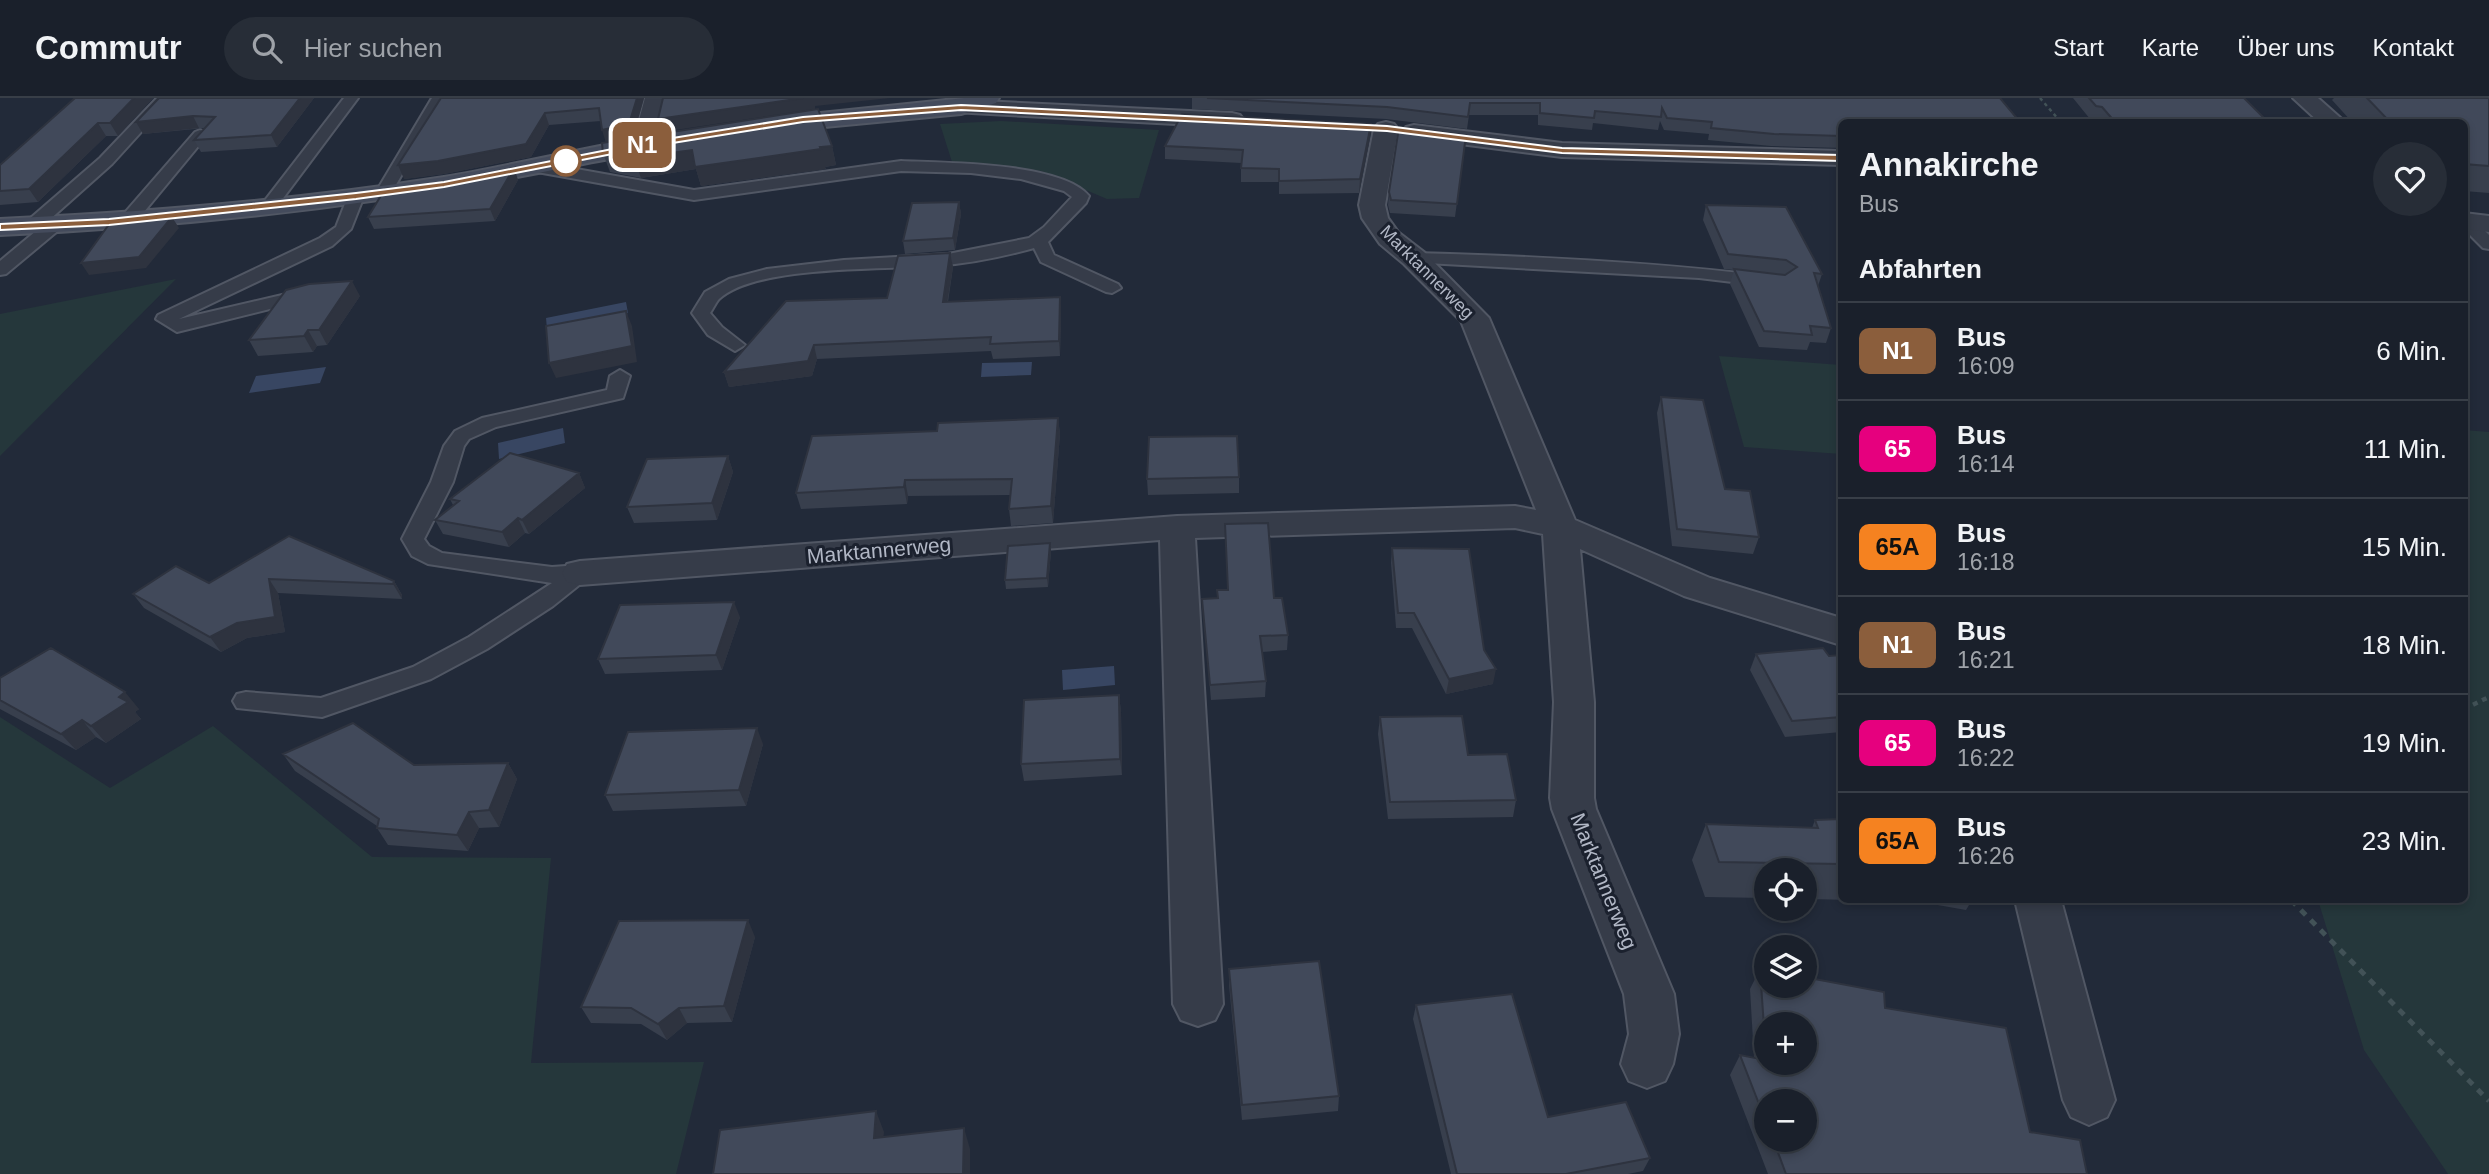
<!DOCTYPE html>
<html lang="de">
<head>
<meta charset="utf-8">
<style>
  :root { --surface:#1a202b; --page:#272d37; --text:#f1f3f6; --muted:#9fa3a9; --line:#383e47 }
  body { margin:0; font-family:Helvetica,sans-serif; background:var(--page); color:var(--text); height:100vh; display:flex; flex-direction:column; font-size:26px; white-space:nowrap }
  * { box-sizing:border-box; margin:0 }
  p { font-size:23px; color:var(--muted) }
  .icon { flex:none; width:38px; height:38px; fill:none; stroke:currentColor; stroke-width:2; stroke-linecap:round; stroke-linejoin:round }
  .map { position:relative; flex:1; overflow:hidden }
  .drawer { position:absolute; left:1838px; top:21px; width:630px; height:784px; display:flex; flex-direction:column; background:var(--surface); border-radius:10px; box-shadow:0 4px 10px #0003,0 0 0 2px var(--line) }
  .drawer>* { flex:none }
  .badge { padding:0 14px; border-radius:10px; font-size:24px; line-height:46px }
  .buttons { position:absolute; left:1754px; top:760px; display:grid; gap:14px }
  .buttons a { display:grid; place-items:center; width:63px; height:63px; border-radius:50%; background:var(--surface); box-shadow:0 4px 10px #0003,0 0 0 2px var(--line); font-size:35px }
  .map>.badge { position:absolute; translate:-50% -50%; box-shadow:0 0 0 4px #fff }
  h2 { padding:0 21px; font-size:26px; line-height:63px }
  .round { display:grid; place-items:center; flex:none; width:74px; height:74px; border-radius:37px; background:var(--page) }
  .summary { display:flex; align-items:center; justify-content:space-between; height:119px; padding:0 21px }
  h1 { font-size:33px; font-weight:800; line-height:52px }
  ul { padding:0; list-style:none }
  li { display:flex; align-items:center; gap:21px; height:98px; padding:0 21px; border-top:2px solid var(--line) }
  li div { flex:1 }
  li b { display:block; font-size:26px }
  li em { font-style:normal }
  li .badge { min-width:77px; font-weight:700; text-align:center }
  header { display:flex; align-items:center; gap:42px; box-sizing:border-box; height:98px; padding:0 35px; background:var(--surface); border-bottom:2px solid var(--line) }
  header strong { font-size:33px }
  nav { display:flex; gap:38px; margin-inline-start:auto; font-size:24px }
  .search { width:490px; height:63px; background:var(--page); display:flex; align-items:center; gap:18px; box-sizing:border-box; padding:0 24px; border-radius:38px; color:var(--muted); font-size:26px }
  .map>svg:first-child { display:block }
</style>
</head>
<body>
<header>
<strong>Commutr</strong>
<div class="search"><svg class="icon" aria-label="search" viewBox="0 0 24 24"><circle cx="10" cy="10" r="6"/><path d="M15 15l6 6"/></svg>Hier suchen</div>
<nav><a>Start</a><a>Karte</a><a>Über uns</a><a>Kontakt</a></nav>
</header>
<div class="map">
<svg width="2489" height="1076" viewBox="0 0 2489 1076">
  <rect width="100%" height="100%" fill="#222a39"/>
  <path fill="#25373b" d="M1001,23L1159,32L1139,100L1107,101L1041,73L952,64L940,26Z
    M176,181L0,358V216Z
    M1719,258L1841,267V356L1744,349Z
    M2464,332L2489,334V1076H2448L2364,952L2318,802H2464Z
    M0,619L110,690L213,628L372,759L551,760L531,965L704,964L676,1076H0Z"/>
  <path fill="#384662" d="M626,204L628,215L547,231L546,220Z
    M1032,264L1031,277L981,279L982,265Z
    M326,269L320,285L249,295L256,278Z
    M563,330L565,345L499,361L498,345Z
    M1114,568L1115,587L1063,592L1062,572Z"/>
  <g fill="none" stroke-linecap="round" stroke-linejoin="round">
    <g stroke="#515764" stroke-width="4">
      <path id="lane" d="M157,0H172L112,66L38,132H26L24,128L26,124L100,60Z
        M344,0H358L275,111H263L261,108L263,105Z
        M432,0H446L390,97H378L376,94Z
        M200,32L205,34L208,37L205,40L134,126H122L120,122L122,118L195,34Z
        M901,63C944,65 1061,64 1089,98L1086,105L1048,144L1054,157L1118,186L1121,190L1112,195L1106,194L1041,164L1034,150C1001,159 967,166 934,168C883,172 756,167 719,201C716,204 713,211 710,215L722,229L745,247L735,253L708,237L692,215L705,194L729,181L767,171L844,162L948,156L1029,140L1044,129L1072,99L1064,93L1021,81L971,75L901,73L694,102L537,74L529,69L537,64L694,92Z
        M356,93L364,98L351,131L332,148L179,221L308,191L314,192L317,196L314,200L177,234L156,221L158,217L320,140L336,129L348,98Z
        M2464,118L2471,119L2489,137V151L2483,150L2464,131Z
        M54,122L62,127L60,131L6,176L0,177V163L48,123Z
        M1414,155C1531,158 1649,164 1766,178L1775,183L1766,188L1699,180L1408,164L1405,160L1408,156Z
        M620,272L630,278L623,300L496,329L469,341L464,348L453,384L424,441L429,448L442,455L552,469L580,467L588,470L592,475L588,480L553,508L487,551L431,581L322,619L237,610L233,603L237,596L246,594L321,600L413,569L469,539L552,485L428,466L412,458L402,441L431,384L444,348L455,333L482,320L607,292L610,278Z"/>
    </g>
    <g stroke="#515764" stroke-width="4">
      <path id="street" d="M645,0H667L659,37L660,46L656,51L648,53L640,51L635,37Z
        M2293,0H2318L2345,24H2319Z
        M961,2L1232,15L1240,17L1244,22L1240,27L1232,29L953,14L950,9L953,4Z
        M1386,24L1394,26L1398,31L1385,107L1388,120L1398,134L1424,154L1489,220L1575,422L1710,480L1841,520V547L1684,498L1580,451L1594,604V700L1596,711L1674,896L1679,936L1673,966L1665,983L1647,990L1629,983L1621,966L1629,936L1624,896L1552,711L1550,700L1554,604L1543,436L1515,430L1195,440L1223,906L1215,922L1198,928L1181,922L1173,906L1160,442L580,487L567,484L562,475L567,466L580,463L1177,418L1515,408L1536,412L1461,223L1404,166L1380,146L1362,120L1359,107L1374,31L1378,26Z
        M1414,27L1562,45L1841,53V67L1562,59L1406,39L1402,34L1406,29Z
        M2464,115L2489,118V134L2464,131Z
        M2015,802H2061L2115,1002L2107,1019L2089,1027L2071,1019L2063,1002Z"/>
    </g>
    <g stroke="#515764" stroke-width="4">
      <path id="secondary" d="M965,0H999L996,5L961,16L772,34L764,32L760,27L764,22L772,20Z
        M653,38L661,40L665,45L661,50C634,57 606,61 578,67C387,107 195,128 0,137V121C149,114 297,102 444,79C514,67 583,50 653,38Z"/>
    </g>
    <path stroke="#425257" stroke-width="2.5" stroke-dasharray="3.5 3.5" stroke-linecap="butt" d="M2040,0L2059,22L2102,24"/>
    <path stroke="#425257" stroke-width="4.5" stroke-dasharray="5 5" stroke-linecap="butt" d="M2464,611L2489,599"/>
    <path stroke="#425257" stroke-width="5" stroke-dasharray="7 7" stroke-linecap="butt" d="M2291,802L2489,1003"/>
    <use href="#lane" fill="#363c49" fill-rule="evenodd"/>
    <use href="#street" fill="#363c49" fill-rule="evenodd"/>
    <use href="#secondary" fill="#444b5c" fill-rule="evenodd"/>
  </g>
  <path fill="#383f4d" fill-rule="evenodd" d="M75,0H153L118,38H106L38,104L0,107V67Z
    M159,0H314L277,49L201,54L194,42L205,30L143,36Z
    M441,0H644L633,39L832,48L836,67L825,69L826,71L701,88L696,71L641,80L610,74L603,55L606,44L601,23L549,27L531,59L444,76L404,81Z
    M1192,0H2000L1841,24V50L1771,48L1708,42L1709,36L1664,32L1660,23L1658,32L1593,25L1592,32L1538,27V17H1469L1467,31L1386,21L1192,11Z
    M2073,0H2244L2268,24H2099L2097,22L2090,21Z
    M2334,0H2489V95L2464,93V24H2352L2332,2Z
    M1371,26L1370,39L1359,95L1279,96V84H1241V65L1165,61V48Z
    M1466,37L1455,119L1390,115L1388,107L1389,94Z
    M514,70L518,82L495,123L374,131L368,119L439,85Z
    M959,104L961,116L955,152L905,156L903,143Z
    M1706,107L1822,176L1818,188L1831,230L1826,245L1810,244L1807,252L1759,249L1730,186L1734,172L1724,171L1703,122Z
    M950,155L953,169L948,204L1061,213L1060,258L993,261L991,253L817,261L812,278L729,289L724,274L887,200Z
    M360,198L327,247L317,248L313,254L258,258L249,242Z
    M1661,299L1759,439L1753,456L1672,448L1657,315Z
    M1058,320L1060,336L1053,425L1011,428L1009,411L1010,397L908,398L907,406L801,411L796,395L937,333Z
    M728,358L733,374L717,422L634,425L627,409Z
    M579,375L585,390L529,436L525,435L509,449L443,436L435,422L453,407L450,401Z
    M1239,379V395L1148,397L1147,381Z
    M289,438L394,483L402,497V501L278,495L285,534L247,540L221,554L144,510L133,496L209,485Z
    M1050,445L1051,453L1048,489L1006,491L1005,482Z
    M1392,450L1484,552L1493,586L1446,596L1412,530H1396L1391,465Z
    M1274,500L1288,537L1287,552L1262,554L1266,583L1265,599L1211,602L1202,501Z
    M740,519L722,572L605,576L598,561Z
    M1756,556L1829,558L1841,557V634L1785,639L1750,572Z
    M0,580L139,611L135,614L141,621L106,645L96,639L76,652L0,611Z
    M1119,597L1121,614L1122,677L1024,683L1021,666Z
    M1380,619L1468,657L1516,702L1513,719L1388,721L1378,636Z
    M763,646L746,708L613,713L605,697Z
    M283,656L414,667L508,665L517,681L499,729L479,730L468,753L388,747L377,730V728L295,673Z
    M1841,721V802H1972L1966,812L1915,803L1804,801V772H1766V800L1705,799L1692,762L1706,726L1812,730L1815,722Z
    M755,839L732,924L687,925L667,942L641,926L591,925L581,909Z
    M1229,871L1339,998L1338,1013L1242,1022L1229,887Z
    M1760,871L1885,910L2030,1034L2087,1076H1768L1730,977L1740,957L1754,960L1750,891ZM1766,1003L1804,1041H1766Z
    M1416,907L1548,1019L1650,1060L1643,1073L1628,1076H1451L1413,921Z"/>
  <path fill="#2e333f" d="M134,0H153L118,38L110,25Z
    M300,0H314L277,49L271,37Z
    M637,0H644L633,39L606,45L602,32Z
    M803,0H890L815,8V11L662,34L658,21Z
    M545,15L549,27L531,59L444,76L404,81L398,67Z
    M193,18L199,30L143,36L136,24Z
    M98,25L106,38L38,104L29,91Z
    M1371,26L1370,39L1359,95L1360,81Z
    M832,48L836,67L825,69L826,71L701,88L696,71L641,80L634,60L692,52L820,49Z
    M514,70L518,82L495,123L490,111Z
    M959,104L961,116L955,152L953,140Z
    M172,119L179,130L146,170L89,177L81,165Z
    M950,155L953,169L945,218L943,204Z
    M352,183L360,198L327,247L319,232Z
    M1060,199L1061,213L1060,258L1059,243Z
    M626,213L632,228L637,264L556,280L549,265Z
    M308,232L317,248L313,254L304,238Z
    M814,247L817,261L812,278L729,289L724,274Z
    M1058,320L1060,336L1053,425L1051,408Z
    M728,358L733,374L717,422L712,405Z
    M579,375L585,390L529,436L522,422Z
    M905,382L908,398L907,406L904,389Z
    M518,420L525,435L509,449L502,434Z
    M1050,445L1051,453L1048,489L1047,480Z
    M269,481L278,495L285,534L247,540L221,554L210,539Z
    M394,483L402,497V501L393,486Z
    M734,504L740,519L722,572L716,557Z
    M1496,571L1493,586L1446,596L1449,581Z
    M125,594L139,611L135,614L141,621L106,645L91,628Z
    M1119,597L1121,614L1122,677L1120,661Z
    M82,622L96,639L76,652L61,636Z
    M757,630L763,646L746,708L739,692Z
    M508,665L517,681L499,729L489,712Z
    M469,714L479,730L468,753L457,737Z
    M748,822L755,839L732,924L724,908Z
    M679,910L687,925L667,942L658,926Z
    M876,1013L884,1034L882,1061L874,1040Z
    M964,1030L970,1051V1076H963Z"/>
  <path fill="#41495a" stroke="#2e333f" stroke-width="2" d="M75,0H134L110,25H98L29,91L0,93V67Z
    M159,0H300L271,37L194,42L215,19L193,18L136,24Z
    M441,0H637L629,26L602,32L599,10L545,15L526,46L438,63L398,67Z
    M663,0H803L658,21Z
    M1207,0H2000L2020,24H1841V38L1774,36L1711,30L1712,24L1667,20L1662,10L1661,19L1595,13L1594,20L1540,15V5H1470L1468,19L1387,9Z
    M2089,0H2244L2268,24H2115L2102,9L2096,8Z
    M2367,0H2489V68L2464,66V24H2390Z
    M818,11L832,48L820,49L821,51L695,69L692,52L634,60L603,55L602,45Z
    M1182,16L1371,26L1360,81L1279,83V71L1241,70L1243,52L1165,48Z
    M1399,29L1466,37L1457,106L1391,102L1389,94Z
    M514,70L490,111L368,119L385,91L439,85Z
    M959,104L953,140L903,143L912,105Z
    M1706,107L1786,109L1822,176L1814,175L1831,230L1810,228L1812,237L1764,233L1734,171L1785,177L1797,169L1786,162L1728,156Z
    M172,119L139,159L81,165L110,125Z
    M950,155L943,204L1060,199L1059,243L990,246L991,239L814,247L808,263L724,274L786,203L887,200L898,158Z
    M352,183L319,232H308L304,238L249,242L286,192L309,186Z
    M626,213L632,248L549,265L546,228Z
    M1661,299L1703,302L1725,391L1750,393L1759,439L1677,431Z
    M1058,320L1051,408L1009,411L1012,381L905,382L904,389L796,395L812,338L937,333L938,325Z
    M1237,338L1239,379L1147,381L1149,339Z
    M510,355L579,375L522,422L518,420L502,434L435,422L459,403L450,401Z
    M728,358L712,405L627,409L647,361Z
    M1268,425L1274,500H1282L1288,537L1260,538L1266,583L1210,587L1202,501L1218,500L1217,492H1228L1225,426Z
    M289,438L394,483L393,486L269,481L275,519L237,525L210,539L133,496L176,468L209,485Z
    M1050,445L1047,480L1005,482L1008,448Z
    M1392,450L1469,451L1484,552L1496,571L1449,581L1414,515H1398Z
    M734,504L716,557L598,561L620,507Z
    M51,550L125,594L119,599L128,604L91,628L82,622L61,636L0,602V580Z
    M1823,550L1829,558L1841,557V619L1792,623L1756,556Z
    M1119,597L1120,661L1021,666L1024,602Z
    M1462,618L1468,657L1507,656L1516,702L1390,704L1380,619Z
    M353,625L414,667L508,665L489,712L469,714L457,737L377,730L379,721L283,656Z
    M757,630L739,692L605,697L628,634Z
    M1841,721V766L1719,764L1706,726L1818,730L1815,722Z
    M748,822L724,908L679,910L658,926L631,910L581,909L619,823Z
    M1319,863L1339,998L1242,1007L1229,871Z
    M1760,871L1766,872V887H1804V879L1884,894L1885,910L2006,930L2030,1034L2080,1042L2087,1076H1786L1773,1041H1804V1003H1766V1024L1740,957L1766,962V964H1804V926H1766V958Z
    M1512,896L1548,1019L1626,1004L1650,1060L1566,1076H1457L1416,907Z
    M876,1013L874,1040L964,1030L963,1076H713L720,1032Z"/>
  <path fill="#8b5e3c" stroke="#fff" stroke-width="2" d="M961,7L1387,28L1562,50L1841,57L1845,60L1841,63L1562,55L1387,33L961,12L803,24L648,49L444,89L356,101L109,127L0,132V126L109,121L356,95L444,84L648,44L803,19Z"/>
  <circle fill="#fff" stroke="#8b5e3c" stroke-width="3.5" cx="566" cy="63" r="14"/>
  <g text-anchor="middle" dominant-baseline="central" stroke-width="6" stroke-linejoin="round" paint-order="stroke">
    <g font-size="18" fill="#b1b7c5" stroke="#1b212e">
      <text transform="translate(1427 174) rotate(45)">Marktannerweg</text>
    </g>
    <g font-size="21" fill="#b1b7c5" stroke="#1b212e">
      <text transform="translate(879 452) rotate(-5)">Marktannerweg</text>
      <text transform="translate(1604 783) rotate(68)">Marktannerweg</text>
    </g>
  </g>
</svg>
<div class="buttons">
<a><svg class="icon" aria-label="locate" viewBox="0 0 24 24"><circle cx="12" cy="12" r="6"/><path d="M12 2v4M12 18v4M2 12h4M18 12h4"/></svg></a>
<a><svg class="icon" aria-label="layers" viewBox="0 0 24 24"><path d="M12 4l9 5-9 5-9-5zM3 14l9 5 9-5"/></svg></a>
<a>+</a>
<a>−</a>
</div>
<b class="badge" style="left:642px;top:47px;background:#8b5e3c;color:#fff">N1</b>
<section class="drawer">
<div class="summary"><div><h1>Annakirche</h1><p>Bus</p></div><a class="round"><svg class="icon" aria-label="heart" viewBox="0 0 24 24"><path d="M12 20l-8-8c-3-5 5-10 8-4 3-6 11-1 8 4z"/></svg></a></div>
<h2>Abfahrten</h2>
<ul>
<li><span class="badge" style="background:#8b5e3c;color:#fff">N1</span><div><b>Bus</b><p>16:09</p></div><em>6 Min.</em></li>
<li><span class="badge" style="background:#e6007e;color:#fff">65</span><div><b>Bus</b><p>16:14</p></div><em>11 Min.</em></li>
<li><span class="badge" style="background:#f58220;color:#111">65A</span><div><b>Bus</b><p>16:18</p></div><em>15 Min.</em></li>
<li><span class="badge" style="background:#8b5e3c;color:#fff">N1</span><div><b>Bus</b><p>16:21</p></div><em>18 Min.</em></li>
<li><span class="badge" style="background:#e6007e;color:#fff">65</span><div><b>Bus</b><p>16:22</p></div><em>19 Min.</em></li>
<li><span class="badge" style="background:#f58220;color:#111">65A</span><div><b>Bus</b><p>16:26</p></div><em>23 Min.</em></li>
</ul>
</section>
</div>
</body>
</html>
